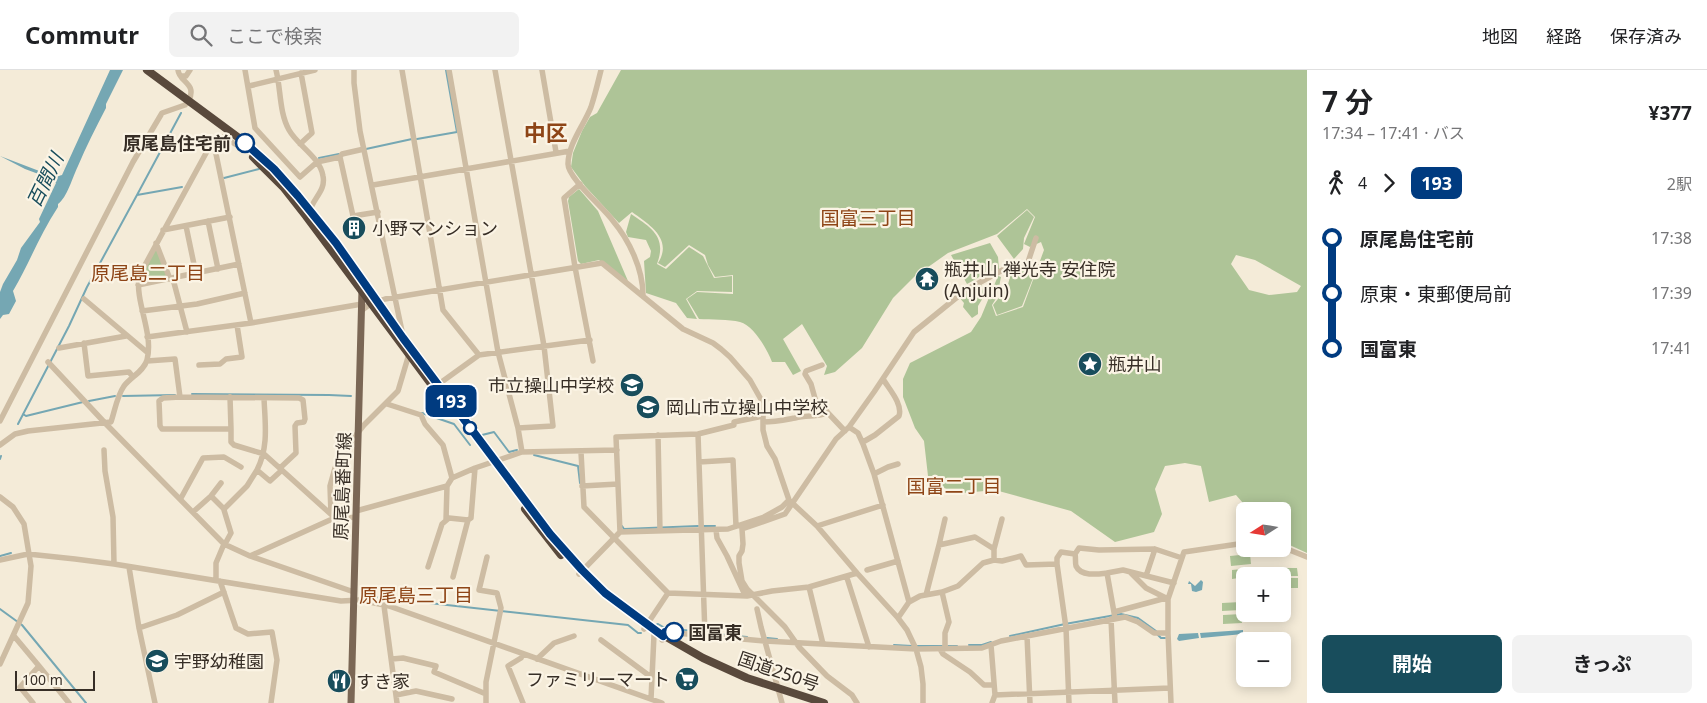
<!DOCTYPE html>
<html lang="ja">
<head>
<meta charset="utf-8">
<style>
  :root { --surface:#fff; --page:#f2f2f2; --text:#202124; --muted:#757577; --line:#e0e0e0; --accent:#184d5c }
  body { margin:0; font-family:"Noto Sans","Noto Sans JP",sans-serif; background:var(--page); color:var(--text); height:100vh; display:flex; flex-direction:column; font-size:19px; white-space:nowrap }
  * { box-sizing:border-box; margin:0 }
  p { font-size:16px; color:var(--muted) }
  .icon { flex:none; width:28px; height:28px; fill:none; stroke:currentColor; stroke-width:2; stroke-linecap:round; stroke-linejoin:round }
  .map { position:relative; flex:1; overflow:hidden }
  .panel { display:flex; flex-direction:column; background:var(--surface); width:400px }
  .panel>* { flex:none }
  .badge { padding:0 10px; border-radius:8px; font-size:18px; line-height:32px }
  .needle { width:32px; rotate:258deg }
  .tools { position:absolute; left:1236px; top:432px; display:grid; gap:10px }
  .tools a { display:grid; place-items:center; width:55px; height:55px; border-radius:8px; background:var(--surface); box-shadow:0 2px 12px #0003; font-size:25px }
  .scale { position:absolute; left:15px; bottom:12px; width:80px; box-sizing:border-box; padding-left:5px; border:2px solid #372e26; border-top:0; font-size:14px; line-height:18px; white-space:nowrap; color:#372e26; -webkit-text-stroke:4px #fbf4e5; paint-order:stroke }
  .map>.badge { position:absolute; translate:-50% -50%; box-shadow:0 0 0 2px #fff }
  .legs { display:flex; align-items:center; gap:8px; height:55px; padding:0 15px; font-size:16px }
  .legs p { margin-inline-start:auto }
  .headline { display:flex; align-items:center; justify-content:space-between; height:85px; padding:0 15px }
  h1 { font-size:28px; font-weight:700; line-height:38px }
  .action { display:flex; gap:10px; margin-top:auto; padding:10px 15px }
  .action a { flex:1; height:58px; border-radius:8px; background:var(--accent); color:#fff; font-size:20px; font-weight:700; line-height:58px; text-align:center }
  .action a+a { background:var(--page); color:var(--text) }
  ul { padding:0 15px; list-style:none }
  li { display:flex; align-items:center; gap:18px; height:55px; font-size:19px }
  li i { display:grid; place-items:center; width:8px; height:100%; margin:0 6px; background:currentColor }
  li i::after { content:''; width:12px; height:12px; margin:-6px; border:4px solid; border-radius:50%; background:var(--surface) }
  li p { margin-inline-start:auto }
  li:first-child i { background:linear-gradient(#0000 50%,currentColor 0) }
  li:last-child i { background:linear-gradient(currentColor 50%,#0000 0) }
  header { display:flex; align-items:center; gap:30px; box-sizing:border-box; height:70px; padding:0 25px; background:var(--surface); border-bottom:1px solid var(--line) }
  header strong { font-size:24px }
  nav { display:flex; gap:28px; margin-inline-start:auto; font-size:18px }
  .search { width:350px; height:45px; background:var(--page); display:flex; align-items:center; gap:12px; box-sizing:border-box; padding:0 18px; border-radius:8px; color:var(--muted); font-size:19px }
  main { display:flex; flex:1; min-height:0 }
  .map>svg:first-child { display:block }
</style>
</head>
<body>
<header>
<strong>Commutr</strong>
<div class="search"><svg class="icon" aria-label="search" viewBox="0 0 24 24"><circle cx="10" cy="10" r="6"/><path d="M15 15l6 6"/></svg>ここで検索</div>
<nav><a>地図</a><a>経路</a><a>保存済み</a></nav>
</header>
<main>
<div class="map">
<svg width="1307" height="633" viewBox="0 0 1307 633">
  <rect width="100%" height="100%" fill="#f4ebd8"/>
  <path fill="#aec497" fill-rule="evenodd" d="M621,0H1307V483L1283,472L1282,441H1250L1236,425L1209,432L1201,396L1185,393L1165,396L1155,419L1162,444L1154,462L1115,472L1071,441L995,420L953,424L928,406L924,371L915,358L903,327V309L910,293L971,262L981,247L998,206L1001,207L997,227L992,235L996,246L1023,237L1044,180L1041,172L1030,177L1024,174L1035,147L1027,139L997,164L948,183L914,207L893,228L862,278L835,302L824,305L827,296L802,254L783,269L801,301L793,305L785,292H772C767,279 754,256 740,252C729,249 711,250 699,249L687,229L697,222L733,224V205L715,207L708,195L705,185L689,175L665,197L658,193C673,169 650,155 632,142L619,153L585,116L571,97L573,83L582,61L590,47L597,43ZM1236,185L1255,190L1301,216L1297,222L1269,225L1249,220L1231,194Z
    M579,119L598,141L628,211L599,190L581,194L578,191L568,131L569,127Z
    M1027,140L1034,147L1024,168L1023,179L1014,189L997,166Z
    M631,144C652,158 667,167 657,194L666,199L689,177L703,186L714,208L732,206V222L697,221L686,229L697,249L687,248L676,233L646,223L644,191L650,187L651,181L646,170L628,167L626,162Z
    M990,173L998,187L999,199C988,200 977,209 967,214L951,185Z
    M155,180L158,181L167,205L166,208L140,213L141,207Z
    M1013,199L1024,200L1033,208L1022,236L997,245L993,235L1007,218L1010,207L1005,200Z
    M981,213L984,226L978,236V244L972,248L963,237L964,233L959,227Z
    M1250,484L1251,494L1231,496L1230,486Z
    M1252,498V506L1232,509V500Z
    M1277,498H1297L1298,506H1278Z
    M1283,508H1298V518H1283Z
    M1241,532V540L1222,541V533Z
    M1242,544V553L1223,554V545Z"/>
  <path fill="#75a7b3" d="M110,0H123L106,34V38C96,57 86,77 78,96C73,106 67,128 58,134V137C40,164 29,194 13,221L16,231L9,244L3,245L0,249V222L3,214L17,190L21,178L40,152L39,149L56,113L52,109L25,99L0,86L55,107L62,105Z
    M1201,510L1203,512L1202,520L1196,522L1192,521L1191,514H1188L1189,511L1195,516Z
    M1243,560V564L1201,568L1200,563Z
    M1198,563L1199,568L1179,571L1177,569L1179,564Z"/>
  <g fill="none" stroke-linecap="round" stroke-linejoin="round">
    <path stroke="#75a7b3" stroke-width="2" d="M417,69L457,62L446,0
      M366,79L412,69
      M319,88L339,84
      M224,108L259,99
      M137,125L181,43
      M192,324L329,325L351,326
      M123,326L175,325
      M89,331L115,326
      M422,343L454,354L470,375
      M23,344L26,346L83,332
      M18,354L69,256L87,217L137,125L182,117
      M482,365L494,362L509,382L517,380
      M534,385L578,396L580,413
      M0,389L1,386
      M622,456L624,459L698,456
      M704,456H715
      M0,486L11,483
      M375,527L628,555L638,563H641
      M0,539L22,555L86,633
      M656,555L658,554L665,558L702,562
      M707,563L747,567
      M1158,565L1161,568H1165
      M1010,566L1065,554L1121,544L1138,548L1156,561
      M767,568L777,569
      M894,575L912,576
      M969,575H982L991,572
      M917,576H957"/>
    <path stroke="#cdbca3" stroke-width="5.5" d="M178,0C179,12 197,13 189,30
      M245,0L255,58L300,107L317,92L340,87L353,146L378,142
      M276,0C281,19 279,42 289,60C298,76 320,87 323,106C326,121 313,128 310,141
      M354,0V13L360,61L403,266
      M402,0L443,240L479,285
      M449,0L498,282L518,358L522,382
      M495,0L544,276L553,356L518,358
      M542,0L556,82
      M601,0C598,12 595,25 591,37C584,55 568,74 568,94C568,108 604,138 613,151C629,170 643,199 643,225
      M182,6H186L190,0
      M249,16L315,0
      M224,67L235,74L240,75
      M219,72L215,75L216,84L251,253
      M300,74L312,63L301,3
      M340,87L342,84L364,79
      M580,114L564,128L575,197L593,291
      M373,115L570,81
      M208,151L218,199
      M186,156L196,204
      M163,160L230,147
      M156,173L170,209
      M173,209L187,262
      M138,215L239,194
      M84,229L148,283
      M142,241L197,234L245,223
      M361,241L370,234L385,229L602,193L683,259L713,273L721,279L730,287L750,310L763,333V360L767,376L775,389L789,430L817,456L857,503L898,548L907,560L916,579L921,597L923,614V633
      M147,267L251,253L362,234
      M84,273L88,306L129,302L133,307
      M59,278L126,266
      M147,291L175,289L180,327
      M48,292L105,353L224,474L250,486L354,522
      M199,295L220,294L226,289L242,287L237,255
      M822,295L806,301L805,304L811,314L816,332L821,333L828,343
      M436,316L479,285L590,270
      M230,327L231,359
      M264,328C265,353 269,376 257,400L270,411L282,400
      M387,334L421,345L425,354L443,375L452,408
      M0,351L133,92L162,43L185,35L187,33
      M763,352C775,352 784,350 795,348C807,345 817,347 828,343L845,361
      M849,357L858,363L863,374L874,404L909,532
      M698,364L705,565
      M658,365L660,461
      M863,372L875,365L899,346C903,334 889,319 883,309
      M0,375L15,364L28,361L111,352C115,340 117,326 124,316C131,307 144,301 147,290C154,263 135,233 139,206L211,74L224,67
      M104,380L105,401L113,447L114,494
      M581,382L584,437L668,523L747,526L772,521L809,517L857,503
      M699,392L733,390L736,456
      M280,398L296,383L295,356L297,353L304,352L305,349L303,330L299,328L180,327L163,328L159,331L160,356L162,359H231V372L234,375L264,384L334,447L338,449
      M874,404L888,397L898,394
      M582,416L618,414
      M211,426L224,439
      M0,427L13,437L24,454L31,496L28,533L0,594
      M181,428L203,388L224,387L241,397
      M356,441L447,416
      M193,442L211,426L221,413
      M331,444L330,416L335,398L348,375L364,355L398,321L409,284
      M446,450L447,416L452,408L475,398
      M817,456L883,435
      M716,460L717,468L727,486L745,525
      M620,462L616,367L698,364L734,355V352L763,346
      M225,474L231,463L224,440L225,438L247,416L257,400
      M939,475L945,449
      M1282,477L1307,487
      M1075,484C1076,488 1075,493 1076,496C1081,507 1099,504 1107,503
      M250,486L330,450L356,447
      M0,490L28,484L75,489L114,494L341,531L360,530L389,536L662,633
      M994,490V479L1002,449
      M1057,494V488L1061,482L1075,484L1079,478L1099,480L1155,479L1182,488
      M129,497L139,558L155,633
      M428,497L442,454L449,448L468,450
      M867,500L898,491
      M1130,502L1146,518L1166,528
      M579,504L620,462L728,459L764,447L782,437L789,430
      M1146,506L1155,479
      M453,507L468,450L471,448L475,398L522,382L617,380
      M847,508L869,577
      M216,510V493L224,474
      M220,511L236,558L248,564L272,562L277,590L271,633
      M809,517L823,574
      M942,522L949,552L945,563V579
      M926,525L939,475L975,467L994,479
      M384,536L397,633
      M757,539L761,557L782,633
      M1114,542L1166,528
      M898,548L909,532L920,526L942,522L958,516L983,493L994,490L1002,491L1021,486L1026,495L1057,494L1066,558L1069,633
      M1115,548L1107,503L1123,500L1174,513
      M1111,549L1115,633
      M139,558L177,545L224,522
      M644,559L668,523
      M14,566L39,596L20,617L33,633
      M1027,566L1030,633
      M601,570L651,607
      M662,570L665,562L765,571L916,579L982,578L1001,571L1125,547L1138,552L1154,563H1168
      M991,575L995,625L992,633
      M940,579L943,584L970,602L984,615H994
      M392,589L403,588L436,596L434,602L486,624
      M537,589L554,573L574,566
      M39,596L69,633
      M396,625L416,621L452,629
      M995,625L1170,618
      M651,629L654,565
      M486,633V612L501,538L497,523L479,520L487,487
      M523,633L508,596L521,588L523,584
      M857,633L852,625L827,606L799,577L785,557L747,519L742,511L739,493V486L742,481L743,474L742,459L785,444L836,369L849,357L874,322L914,262L966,220L1008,197H1022L1027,195L1036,168
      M1171,633L1168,563V529L1184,482L1245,473"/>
    <path stroke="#7b6755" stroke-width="7" d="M351,633L362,219"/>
    <path stroke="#59493c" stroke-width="8" d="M147,0L243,71L274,99L298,126L336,173L403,268L550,464L582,501L605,523L649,557L703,588L747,608L824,633
      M253,87L284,118L306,146L452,342
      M525,439L561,485"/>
  </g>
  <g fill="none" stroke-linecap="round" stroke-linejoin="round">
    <g stroke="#fff" stroke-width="11">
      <path id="line-1" d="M245,73L274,99L298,126L336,173L403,268L550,464L582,500L605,523L663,566L665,562H674"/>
    </g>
    <use href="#line-1" stroke="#003b80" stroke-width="8"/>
  </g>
  <defs>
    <g id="building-disc" transform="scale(1.25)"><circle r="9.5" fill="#184d5c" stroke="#fbf4e5"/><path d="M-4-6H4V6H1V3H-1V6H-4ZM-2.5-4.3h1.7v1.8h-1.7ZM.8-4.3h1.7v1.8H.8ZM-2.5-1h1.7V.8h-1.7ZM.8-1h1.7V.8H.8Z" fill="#fff"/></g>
    <g id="temple-disc" transform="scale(1.25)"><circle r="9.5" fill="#184d5c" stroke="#fbf4e5"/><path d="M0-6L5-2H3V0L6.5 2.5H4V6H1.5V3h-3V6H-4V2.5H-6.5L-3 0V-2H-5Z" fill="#fff"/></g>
    <g id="sight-disc" transform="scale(1.25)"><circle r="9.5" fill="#184d5c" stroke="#fbf4e5"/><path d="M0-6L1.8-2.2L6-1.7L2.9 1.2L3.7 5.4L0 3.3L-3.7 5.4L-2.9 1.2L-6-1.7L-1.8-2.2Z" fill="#fff"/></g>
    <g id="school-disc" transform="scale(1.25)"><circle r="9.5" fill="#184d5c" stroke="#fbf4e5"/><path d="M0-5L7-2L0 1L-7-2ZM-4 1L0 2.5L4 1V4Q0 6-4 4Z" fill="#fff"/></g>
    <g id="supermarket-disc" transform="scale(1.25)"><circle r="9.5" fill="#184d5c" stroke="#fbf4e5"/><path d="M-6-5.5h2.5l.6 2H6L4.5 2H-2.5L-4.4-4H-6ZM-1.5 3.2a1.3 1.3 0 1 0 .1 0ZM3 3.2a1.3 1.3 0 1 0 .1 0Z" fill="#fff"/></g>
    <g id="restaurant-disc" transform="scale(1.25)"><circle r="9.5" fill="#184d5c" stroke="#fbf4e5"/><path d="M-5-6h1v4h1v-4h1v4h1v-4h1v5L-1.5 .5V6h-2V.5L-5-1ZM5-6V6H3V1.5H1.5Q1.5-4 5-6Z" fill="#fff"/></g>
  </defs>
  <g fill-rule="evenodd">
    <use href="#building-disc" x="354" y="158"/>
    <use href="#temple-disc" x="927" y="209"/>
    <use href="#sight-disc" x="1090" y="294"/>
    <use href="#school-disc" x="632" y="315"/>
    <use href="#school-disc" x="648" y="337"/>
    <use href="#school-disc" x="157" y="591"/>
    <use href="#supermarket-disc" x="687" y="609"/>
    <use href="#restaurant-disc" x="339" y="611"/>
  </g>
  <g fill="#fff" stroke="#003b80" stroke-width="2.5">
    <circle cx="245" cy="73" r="9"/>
    <circle cx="470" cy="358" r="6"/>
    <circle cx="674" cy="562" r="9"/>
  </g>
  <g text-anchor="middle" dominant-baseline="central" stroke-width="4.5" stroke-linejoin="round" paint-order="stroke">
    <g font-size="18" font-weight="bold" fill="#372e26" stroke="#fbf4e5" text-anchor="end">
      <text x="231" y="73">原尾島住宅前</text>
      <text x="688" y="562" text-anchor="start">国富東</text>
    </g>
    <g font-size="18" fill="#372e26" stroke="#fbf4e5" text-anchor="start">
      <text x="372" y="158">小野マンション</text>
      <text x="944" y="199">瓶井山 禅光寺 安住院<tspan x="944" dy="21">(Anjuin)</tspan></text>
      <text x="1108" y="294">瓶井山</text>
      <text x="614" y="315" text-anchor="end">市立操山中学校</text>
      <text x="666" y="337">岡山市立操山中学校</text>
      <text x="174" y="591">宇野幼稚園</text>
      <text x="670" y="609" text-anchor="end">ファミリーマート</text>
      <text x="356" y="611">すき家</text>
    </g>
    <g font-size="18" fill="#372e26" stroke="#fbf4e5">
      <text transform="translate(342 416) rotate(-88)">原尾島番町線</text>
      <text transform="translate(779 601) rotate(19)">国道250号</text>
    </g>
    <g font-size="19" font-style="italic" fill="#184d5c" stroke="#fbf4e5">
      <text transform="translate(45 110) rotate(-64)">百間川</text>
    </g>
    <g font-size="19" fill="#8e4517" stroke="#fbf4e5">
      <text x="868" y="148">国富三丁目</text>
      <text x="148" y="203">原尾島二丁目</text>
      <text x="954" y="416">国富二丁目</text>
      <text x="416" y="525">原尾島三丁目</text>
    </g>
    <g font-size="22" font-weight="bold" fill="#8e4517" stroke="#fbf4e5">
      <text x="546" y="62">中区</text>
    </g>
  </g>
</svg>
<div class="tools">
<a><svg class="needle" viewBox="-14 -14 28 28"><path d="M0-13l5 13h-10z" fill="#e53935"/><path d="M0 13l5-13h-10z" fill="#757577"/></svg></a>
<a>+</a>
<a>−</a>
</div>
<div class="scale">100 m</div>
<b class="badge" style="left:451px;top:331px;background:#003b80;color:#fff">193</b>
</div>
<section class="panel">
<div class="headline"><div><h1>7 分</h1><p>17:34 – 17:41 · バス</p></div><b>¥377</b></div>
<div class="legs"><svg class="icon" aria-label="walk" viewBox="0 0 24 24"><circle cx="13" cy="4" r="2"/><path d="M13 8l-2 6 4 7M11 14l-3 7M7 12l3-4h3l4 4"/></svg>4<svg class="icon" aria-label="forward" viewBox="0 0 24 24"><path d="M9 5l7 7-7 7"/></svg><b class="badge" style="background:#003b80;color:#fff">193</b><p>2駅</p></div>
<ul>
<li><i style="color:#003b80"></i><b>原尾島住宅前</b><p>17:38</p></li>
<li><i style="color:#003b80"></i><span>原東・東郵便局前</span><p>17:39</p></li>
<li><i style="color:#003b80"></i><b>国富東</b><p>17:41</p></li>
</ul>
<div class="action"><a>開始</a><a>きっぷ</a></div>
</section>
</main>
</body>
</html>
